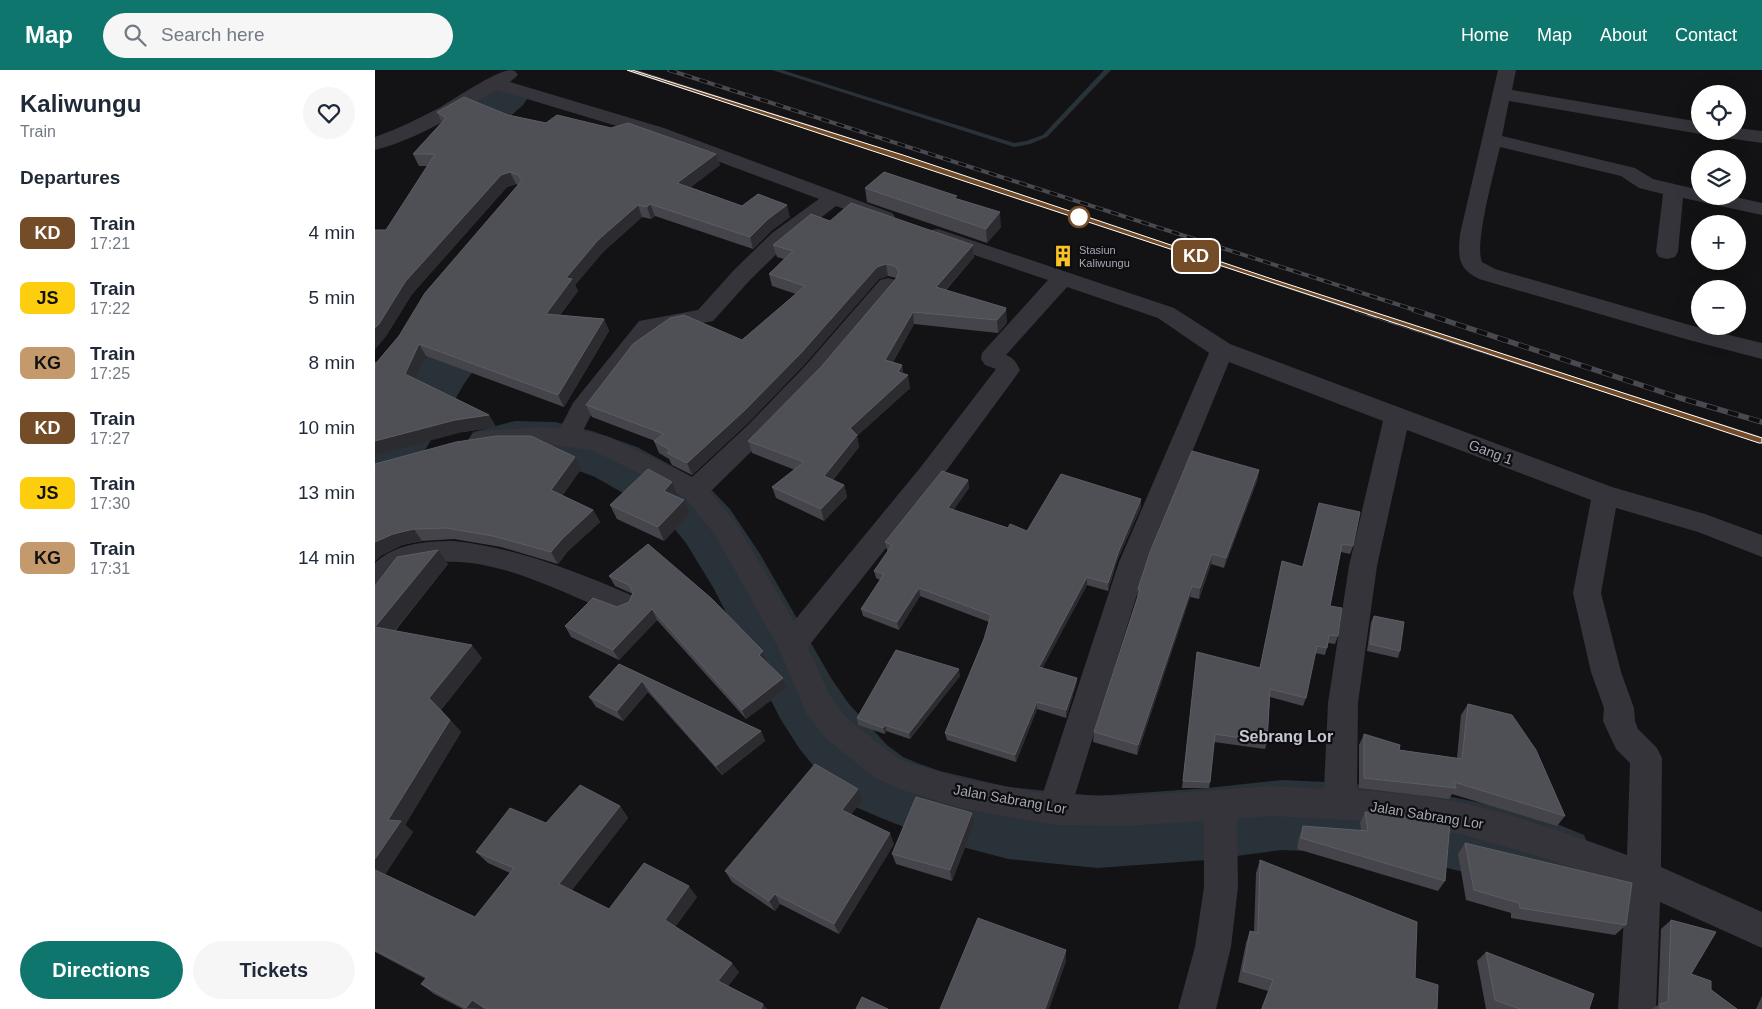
<!DOCTYPE html>
<html lang="en">
<head>
<meta charset="utf-8">
<style>
  :root { --surface:#fff; --page:#f6f6f7; --text:#1f2937; --muted:#747a83; --accent:#0f766e }
  body { margin:0; font-family:Helvetica,sans-serif; background:var(--page); color:var(--text); height:100vh; display:flex; flex-direction:column; font-size:19px; white-space:nowrap }
  * { box-sizing:border-box; margin:0 }
  p { font-size:16px; color:var(--muted) }
  .icon { flex:none; width:28px; height:28px; fill:none; stroke:currentColor; stroke-width:2; stroke-linecap:round; stroke-linejoin:round }
  .map { position:relative; flex:1; overflow:hidden }
  .panel { display:flex; flex-direction:column; background:var(--surface); width:375px }
  .panel>* { flex:none }
  .badge { padding:0 10px; border-radius:8px; font-size:18px; line-height:32px }
  .controls { position:absolute; left:1316px; top:15px; display:grid; gap:10px }
  .controls a { display:grid; place-items:center; width:55px; height:55px; border-radius:50%; background:var(--surface); box-shadow:0 5px 20px #0002; font-size:25px }
  .map>.badge { position:absolute; translate:-50% -50%; box-shadow:0 0 0 2px #fff }
  h2 { padding:0 20px; font-size:19px; line-height:45px }
  .round { display:grid; place-items:center; flex:none; width:52px; height:52px; border-radius:26px; background:var(--page) }
  .headline { display:flex; align-items:center; justify-content:space-between; height:85px; padding:0 20px }
  h1 { font-size:24px; font-weight:600; line-height:38px }
  .button { display:flex; gap:10px; margin-top:auto; padding:10px 20px }
  .button a { flex:1; height:58px; border-radius:30px; background:var(--accent); color:#fff; font-size:20px; font-weight:600; line-height:58px; text-align:center }
  .button a+a { background:var(--page); color:var(--text) }
  ul { padding:0; list-style:none }
  li { display:flex; align-items:center; gap:15px; height:65px; padding:0 20px }
  li div { flex:1 }
  li b { display:block; font-size:19px }
  li em { font-style:normal }
  li .badge { min-width:55px; font-weight:700; text-align:center }
  header { display:flex; align-items:center; gap:30px; box-sizing:border-box; height:70px; padding:0 25px; background:var(--accent); color:#fff }
  header strong { font-size:24px }
  nav { display:flex; gap:28px; margin-inline-start:auto; font-size:18px }
  .search { width:350px; height:45px; background:var(--page); display:flex; align-items:center; gap:12px; box-sizing:border-box; padding:0 18px; border-radius:28px; color:var(--muted); font-size:19px }
  main { display:flex; flex:1; min-height:0 }
  .map>svg:first-child { display:block }
</style>
</head>
<body>
<header>
<strong>Map</strong>
<div class="search"><svg class="icon" aria-label="search" viewBox="0 0 24 24"><circle cx="10" cy="10" r="6"/><path d="M15 15l6 6"/></svg>Search here</div>
<nav><a>Home</a><a>Map</a><a>About</a><a>Contact</a></nav>
</header>
<main>
<section class="panel">
<div class="headline"><div><h1>Kaliwungu</h1><p>Train</p></div><a class="round"><svg class="icon" aria-label="heart" viewBox="0 0 24 24"><path d="M12 20l-8-8c-3-5 5-10 8-4 3-6 11-1 8 4z"/></svg></a></div>
<h2>Departures</h2>
<ul>
<li><span class="badge" style="background:#744c28;color:#fff">KD</span><div><b>Train</b><p>17:21</p></div><em>4 min</em></li>
<li><span class="badge" style="background:#fcce0d;color:#111">JS</span><div><b>Train</b><p>17:22</p></div><em>5 min</em></li>
<li><span class="badge" style="background:#c49a6c;color:#111">KG</span><div><b>Train</b><p>17:25</p></div><em>8 min</em></li>
<li><span class="badge" style="background:#744c28;color:#fff">KD</span><div><b>Train</b><p>17:27</p></div><em>10 min</em></li>
<li><span class="badge" style="background:#fcce0d;color:#111">JS</span><div><b>Train</b><p>17:30</p></div><em>13 min</em></li>
<li><span class="badge" style="background:#c49a6c;color:#111">KG</span><div><b>Train</b><p>17:31</p></div><em>14 min</em></li>
</ul>
<div class="button"><a>Directions</a><a>Tickets</a></div>
</section>
<div class="map">
<svg width="1387" height="939" viewBox="0 0 1387 939">
  <rect width="100%" height="100%" fill="#131315"/>
  <g fill="none" stroke-linecap="round" stroke-linejoin="round">
    <path fill="#293139" fill-rule="evenodd" d="M397,0H407L639,73L651,71L668,65L729,0H736L672,67L655,74L639,77Z"/>
    <path fill="#293139" fill-rule="evenodd" d="M133,13L148,17L154,26L148,35L123,57L170,65L176,74L170,83L154,87L109,82L93,78L78,60C86,37 110,19 133,13Z
      M126,210L144,214L152,226L89,314L24,424L3,430L0,429V365L49,290L108,214Z
      M140,351L180,352L217,361L262,377L332,415L355,439L385,484L456,608L474,634L512,675L528,687L545,694L565,701L633,717L722,726L832,718L907,710L973,713L1072,726L1126,737L1182,754L1209,765L1221,791L1209,817L1182,828L1126,811L1072,798L973,783L907,780L832,790L722,798L633,789L565,771L506,748L476,735L460,723L424,678L406,650L339,519L311,473L290,447L220,407L188,395L140,393L119,398L98,392L90,377L98,362Z"/>
    <path fill="#34343a" fill-rule="evenodd" d="M136,0L140,1L143,5L135,12L289,58L517,143L520,147L517,151L510,153L461,136L413,173L375,210L338,251L279,262L217,343L208,361L232,366L317,407L374,354L430,296L505,210L513,208L521,210L524,215L521,220L448,308L392,366L335,422L360,451L419,551L545,398L621,299L610,295L606,289L607,283L673,210L555,170L552,165L555,160L563,159L799,238L855,274L1237,417L1330,444L1387,465V487L1323,462L1241,438L1226,523L1246,602L1259,638L1260,651L1263,659L1282,678L1287,688L1286,797L1387,842V878L1285,832L1281,939H1243L1251,817L1176,790L1089,765L1023,753L895,746L862,749L863,817L856,877L841,939H803L820,877L829,817V751L752,756L679,755L590,739L526,720L499,707L450,668L431,643L404,579L340,465L310,428L286,414L218,381L187,376L164,375L106,379L97,376L93,370L97,364L106,361L164,357L185,358L198,333L264,251L323,240L359,200L397,163L444,129L275,66L122,20C84,42 44,69 0,80V67C22,59 43,49 64,38C80,29 120,1 136,0ZM692,217L783,248L834,283L744,492L668,723L590,709L532,692L521,687L472,648L454,624L433,577L563,412L641,306L645,300C641,292 639,288 631,285ZM854,292L1008,351L974,496L953,633L949,719L895,716L752,726L700,725L772,492ZM1032,360L1216,430L1198,523L1216,602L1229,638L1228,651L1241,679L1255,693L1252,785C1199,766 1144,745 1088,733C1053,726 1017,722 982,720L983,633L1002,496Z
      M1123,0H1141L1137,20L1325,52V61H1332L1325,64L1134,31L1127,66L1260,98L1278,109L1325,120V126H1356L1387,133V145L1308,128L1303,182L1300,187L1292,189L1284,187L1281,182L1288,124L1264,118L1246,106L1125,77C1120,99 1099,174 1107,192L1120,199L1325,258L1387,273V289L1314,270L1104,209C1082,198 1083,186 1085,164Z
      M1362,58L1387,61V73L1345,67L1338,65L1336,61H1362Z
      M79,471C142,478 200,501 258,526L262,534L258,542L248,546C181,523 111,476 37,497C22,501 16,517 0,522V493C21,473 52,471 79,471Z"/>
    <g stroke="#494a51" stroke-width="4">
      <path id="rail-far1" d="M255,0L460,65L986,241
        M294,0L1043,241"/>
    </g>
    <g stroke="#494a51" stroke-width="5.5">
      <path id="rail" d="M982,240L1387,370
        M1039,240L1305,328L1387,352"/>
    </g>
    <use href="#rail-far1" stroke="#0e0e10" stroke-width="2.5" stroke-dasharray="8" stroke-linecap="butt"/>
    <use href="#rail" stroke="#0e0e10" stroke-width="4" stroke-dasharray="11" stroke-linecap="butt"/>
  </g>
  <path fill="#44444a" d="M62,42L133,45L171,53L236,58L341,84L345,95L315,117L367,136L415,147L396,161L378,179L280,146L276,149L267,147L228,182L200,215L203,221L185,245L229,249L234,261L189,337L51,286L41,309L114,345L121,357L88,362L2,292L24,266L143,115L141,114L132,117L37,224L11,266L0,279V160H11L53,96H44L38,84L67,52Z
    M490,118L626,157L612,173L492,132Z
    M455,151L598,175L599,187L571,220L632,250L631,254L623,263L539,254L518,292L527,295L528,304L535,318L482,366L484,377L458,410L469,415L472,427L449,451L401,428L397,417L420,400L377,383L373,371L446,297L521,208L513,206L504,209L429,295L373,353L317,405L297,395L294,389L284,383L279,371H280L217,347L211,335L367,270L421,224L397,216L394,204L409,189L402,187L398,175Z
    M0,394L206,399L187,426L218,440L225,452L193,481L183,494L126,477L79,469L47,471L27,475L7,485L0,491Z
    M884,400L882,411L849,498L836,494L824,529L815,527L762,685L718,672L719,662L762,528L763,519Z
    M593,410L594,418L578,440L633,458L652,461L766,437L742,491L733,521L712,515L667,598L702,608L701,615L691,648L662,639L641,692L572,670L570,663L609,569L614,552L545,526L524,560L488,546L486,539L505,510L501,508L499,501L513,481L512,480L510,472Z
    M303,426L302,427L315,444L289,471L242,449L235,435Z
    M944,433L978,476L975,484L966,482L955,536L963,566L960,574L953,573L950,585L940,583L931,628L928,636L895,627L892,672L890,679L839,672L835,712L834,718H807L822,582L884,598L927,497Z
    M273,474L388,581L392,591L391,592L408,608L412,618L371,649L282,550L244,590L196,567L190,556L254,532L258,524L240,516L234,506Z
    M73,494L20,561L107,588L66,640L86,662L30,755L38,762L10,804L100,847L135,803L113,793L101,782L171,753L245,736L253,748L197,820L234,839L322,827L300,857L364,902L353,916L392,939H88L59,924L46,914L51,909L0,882V516Z
    M999,546L1025,581L1023,588L992,581L996,552Z
    M244,594L386,661L390,671L347,705L273,622L248,651L221,637L214,627Z
    M585,606L535,669L511,661L510,664L483,655L482,648Z
    M1093,634L1190,746L1182,756L1077,724L1074,729L984,718V675L989,664L1024,680L1082,688L1086,645Z
    M487,731L476,744L519,774L464,864L405,834L400,841L357,812L350,801Z
    M990,742L1070,811L1063,821L922,779L924,767L928,756L986,760L985,753Z
    M599,754L577,811L521,794L517,784Z
    M1090,773L1251,855L1240,865L1136,848V843L1091,830L1083,784Z
    M885,790L1040,908L1062,939H886L893,921L863,912L871,873L875,861L879,862L881,803Z
    M1296,850L1316,904L1362,939H1277L1283,935L1286,859Z
    M1111,882L1214,939H1111L1102,891Z
    M1387,926V939H1381Z"/>
  <path fill="#2c2c30" d="M341,84L345,95L306,125L302,113Z
    M135,102L141,114L132,117L37,224L11,266L0,279V258L30,212L126,105Z
    M275,134L280,146L276,149L272,137Z
    M263,135L267,147L228,182L200,215L203,221L176,256L171,244L191,208L223,170Z
    M412,135L415,147L396,161L378,179L375,167L393,149Z
    M625,142L626,157L612,173L611,159Z
    M598,175L599,187L562,229L561,217Z
    M511,194L513,206L504,209L429,295L373,353L317,405L312,393L502,197Z
    M631,238L632,250L631,254L623,263L622,250Z
    M538,242L539,254L512,302L510,290Z
    M229,249L234,261L189,337L183,325Z
    M44,274L51,286L38,316L30,304Z
    M527,295L529,308L533,305L535,318L482,366L484,377L452,418L449,406L473,360L523,302Z
    M114,345L121,357L88,362L0,385V371L80,350Z
    M200,387L206,399L183,432L176,420Z
    M884,400L882,411L849,498L851,488Z
    M593,410L594,418L574,447L573,438Z
    M297,412L303,426L295,435L289,421Z
    M469,415L472,427L449,451L446,439Z
    M766,429V437L742,491L733,521V513L743,483Z
    M309,430L315,444L289,471L283,457Z
    M218,440L225,452L193,481L183,494L176,482L187,469Z
    M39,459L47,471L27,475L7,485L0,491V472L18,464Z
    M63,480L73,494L12,570L0,557Z
    M837,484L836,494L824,529L825,518Z
    M712,507V515L664,605V597Z
    M817,516L815,527L762,685L763,675Z
    M544,518L545,526L524,560L522,552Z
    M277,539L282,550L244,590L238,580Z
    M97,575L107,588L65,641L54,628Z
    M388,581L392,591L388,595L384,585Z
    M584,599L585,606L535,669L534,663Z
    M408,608L412,618L371,649L367,640Z
    M702,608L701,615L691,648V640Z
    M267,611L273,622L248,651L242,641Z
    M662,632V639L641,692L640,685Z
    M75,650L86,662L30,755L38,762L8,808L0,801V789L13,750Z
    M510,655L511,661L510,664L508,658Z
    M386,661L390,671L347,705L341,696Z
    M483,719L487,731L471,751L467,740Z
    M245,736L253,748L194,824L184,814Z
    M597,743L599,754L577,811L575,800Z
    M515,763L519,774L464,864L459,854Z
    M314,816L322,827L298,860L290,850Z
    M400,824L405,834L400,841L394,831Z
    M691,880V892L674,939H670Z
    M357,893L364,902L350,920L343,911Z
    M97,930L109,939L91,938Z
    M388,934L392,939H386Z"/>
  <path fill="#4f4f56" stroke="#5c5d65" d="M89,27L133,45L171,53L182,45L236,58L253,53L341,84L302,113L367,136L383,124L412,135L393,149L375,167L275,134L272,137L263,135L223,170L191,208L197,209L171,244L229,249L183,325L44,274L30,304L114,345L80,350L0,371V293L2,292L24,266L50,223L143,115L147,110L143,105L135,102L126,105L30,212L4,254L0,258V160H11L60,84H38L71,48L62,42Z
    M509,102L582,126L579,128L625,142L611,159L490,118Z
    M476,133L598,175L561,217L631,238L630,241L622,250L538,242L510,290L527,295L523,302L533,305L473,360L475,358L482,365L449,406L469,415L446,439L397,417L429,392L373,371L446,297L521,209L524,202L520,196L511,194L502,197L426,283L369,341L312,393L292,383L295,380L279,371L289,364L211,335L258,274L295,248L309,245L367,270L430,216L394,204L418,181L398,175L436,144L455,151Z
    M121,366H156L200,387L176,420L218,440L187,469L176,482L118,466L71,458L39,459L18,464L0,472V394L81,372Z
    M817,381L884,400L851,488L837,484L825,518L817,516L763,675L719,662L765,520L763,519L775,482Z
    M273,399L297,412L289,421L309,430L283,457L235,435Z
    M567,401L593,410L573,438L633,458L635,454L652,461L686,404L766,429L743,483L733,513L712,507L664,597L702,608L691,640L662,632L640,685L570,663L609,569L616,545L544,518L522,552L486,539L509,504L499,501L517,475L510,472Z
    M944,433L985,442L978,476L967,474L955,536L967,538L963,566L954,565L952,578L942,576L931,628L895,619L892,672L840,664L835,712L808,711L822,582L885,598L907,491L928,497Z
    M273,474L336,528L388,581L384,585L408,608L367,640L277,539L238,580L190,556L218,528L242,537L254,532L258,523L254,515L234,506Z
    M63,480L0,557L97,575L54,628L75,650L13,750L26,751L0,789V516L22,487Z
    M999,546L1029,552L1025,581L995,574Z
    M521,580L584,599L534,663L510,655L508,658L482,648Z
    M244,594L386,661L341,696L267,611L242,641L214,627Z
    M1093,634L1137,645L1161,680L1190,746L1079,712L1081,718L989,708V664L1025,675L1024,680L1087,689Z
    M440,694L483,719L467,740L515,763L459,854L400,824L394,831L350,801Z
    M205,715L245,736L184,814L234,839L269,793L314,816L290,850L357,893L343,911L388,934L386,939H112L97,930L91,938L46,914L52,907L0,880V800L100,847L139,798L101,782L135,738L171,753Z
    M541,727L597,743L575,800L517,784Z
    M990,742L1029,744L1075,752L1070,811L926,768L928,756L993,761Z
    M1090,773L1257,813L1251,855L1145,838L1144,833L1099,820Z
    M885,790L1042,852L1040,908L1063,915L1062,939H887L898,910L868,901L875,861L883,863Z
    M603,848L691,880L670,939H565Z
    M1296,850L1341,862L1316,904L1336,911V920L1362,939H1285V934L1293,932Z
    M1111,882L1219,924L1214,939H1145L1120,930Z
    M487,927L513,939H481Z"/>
  <path fill="#744c28" stroke="#fff" d="M252,0H257L528,85L897,209L1387,368V373H1384Z"/>
  <defs>
    <g id="building-bare" transform="scale(1.725)"><path d="M-4-6H4V6H1V3H-1V6H-4ZM-2.5-4.3h1.7v1.8h-1.7ZM.8-4.3h1.7v1.8H.8ZM-2.5-1h1.7V.8h-1.7ZM.8-1h1.7V.8H.8Z" fill="#fbc425" stroke="#0e0e10" stroke-width="2.5" paint-order="stroke"/></g>
  </defs>
  <g fill-rule="evenodd">
    <use href="#building-bare" x="688" y="186"/>
  </g>
  <circle fill="#fff" stroke="#744c28" stroke-width="2.5" cx="704" cy="147" r="10"/>
  <g text-anchor="middle" dominant-baseline="central" stroke-width="4.5" stroke-linejoin="round" paint-order="stroke">
    <g font-size="11" fill="#a4a8b6" stroke="#0e0e10" text-anchor="start">
      <text x="704" y="180">Stasiun<tspan x="704" dy="13">Kaliwungu</tspan></text>
    </g>
    <g font-size="14" fill="#a4a8b6" stroke="#0e0e10">
      <text transform="translate(1116 382) rotate(21)">Gang 1</text>
      <text transform="translate(635 729) rotate(10)">Jalan Sabrang Lor</text>
      <text transform="translate(1052 745) rotate(9)">Jalan Sabrang Lor</text>
    </g>
    <g font-size="16" font-weight="bold" fill="#c5c8d2" stroke="#0e0e10">
      <text x="911" y="666">Sebrang Lor</text>
    </g>
  </g>
</svg>
<div class="controls">
<a><svg class="icon" aria-label="locate" viewBox="0 0 24 24"><circle cx="12" cy="12" r="6"/><path d="M12 2v4M12 18v4M2 12h4M18 12h4"/></svg></a>
<a><svg class="icon" aria-label="layers" viewBox="0 0 24 24"><path d="M12 4l9 5-9 5-9-5zM3 14l9 5 9-5"/></svg></a>
<a>+</a>
<a>−</a>
</div>
<b class="badge" style="left:821px;top:186px;background:#744c28;color:#fff">KD</b>
</div>
</main>
</body>
</html>
